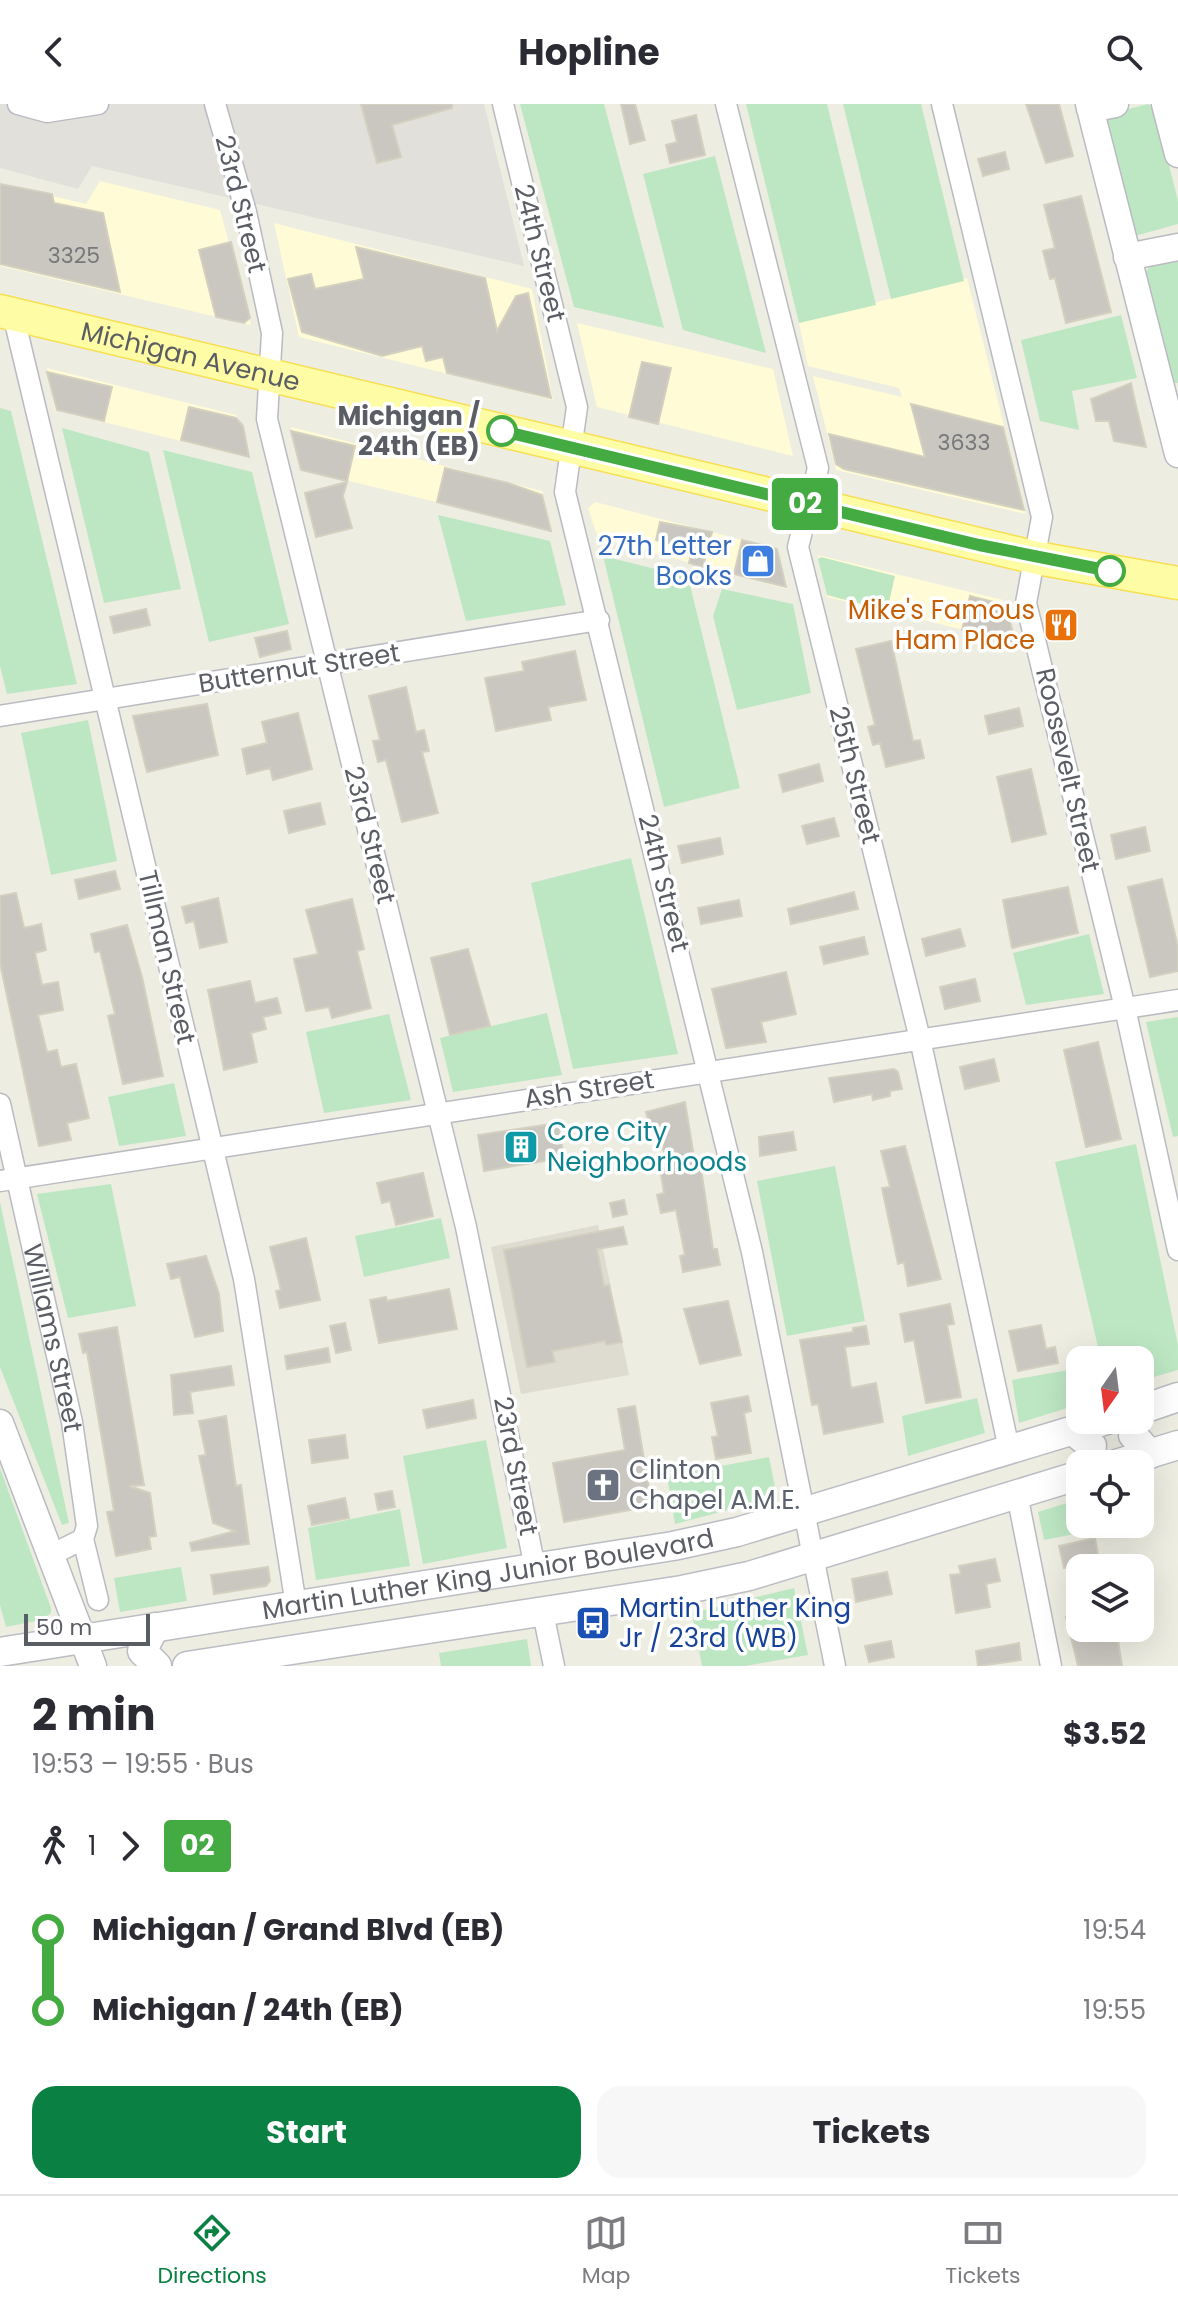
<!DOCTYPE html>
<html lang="en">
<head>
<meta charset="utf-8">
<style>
  :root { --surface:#fff; --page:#f7f7f7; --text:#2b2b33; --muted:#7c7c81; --line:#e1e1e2; --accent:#0b8043 }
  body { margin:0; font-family:Poppins,sans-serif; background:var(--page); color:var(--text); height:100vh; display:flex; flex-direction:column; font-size:30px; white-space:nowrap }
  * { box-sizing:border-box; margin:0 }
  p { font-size:26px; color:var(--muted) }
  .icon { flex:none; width:44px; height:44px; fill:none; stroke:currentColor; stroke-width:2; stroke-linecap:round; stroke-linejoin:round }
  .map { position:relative; height:1562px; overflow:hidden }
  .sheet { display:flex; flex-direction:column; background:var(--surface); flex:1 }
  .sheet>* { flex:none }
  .badge { padding:0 16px; border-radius:6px; font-size:28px; line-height:52px }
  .needle { width:52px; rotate:194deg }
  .fabs { position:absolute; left:1066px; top:1242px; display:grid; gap:16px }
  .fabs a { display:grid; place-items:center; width:88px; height:88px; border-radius:16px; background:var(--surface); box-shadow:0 8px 32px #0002; font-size:40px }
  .scale { position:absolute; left:24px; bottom:20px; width:126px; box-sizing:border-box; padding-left:8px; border:4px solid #5a5d64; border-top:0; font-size:22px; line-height:28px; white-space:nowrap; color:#5a5d64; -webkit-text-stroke:6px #fff; paint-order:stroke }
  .map>.badge { position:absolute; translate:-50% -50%; box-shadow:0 0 0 4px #fff }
  .legs { display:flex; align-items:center; gap:12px; height:88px; padding:0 32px; font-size:26px }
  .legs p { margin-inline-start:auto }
  .headline { display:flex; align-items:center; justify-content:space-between; height:136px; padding:0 32px }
  h1 { font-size:44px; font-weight:700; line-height:60px }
  .primary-button { display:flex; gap:16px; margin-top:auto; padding:16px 32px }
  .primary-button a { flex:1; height:92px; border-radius:24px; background:var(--accent); color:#fff; font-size:32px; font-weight:700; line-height:92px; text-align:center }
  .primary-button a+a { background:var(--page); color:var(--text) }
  ul { padding:0 32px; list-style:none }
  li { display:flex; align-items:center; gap:28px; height:80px; font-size:30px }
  li i { display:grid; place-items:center; width:12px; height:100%; margin:0 10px; background:currentColor }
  li i::after { content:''; width:20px; height:20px; margin:-10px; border:6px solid; border-radius:50%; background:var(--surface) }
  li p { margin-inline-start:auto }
  li:first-child i { background:linear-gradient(#0000 50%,currentColor 0) }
  li:last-child i { background:linear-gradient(currentColor 50%,#0000 0) }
  header { display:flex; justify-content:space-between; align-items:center; height:104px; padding:0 32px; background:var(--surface); font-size:36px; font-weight:700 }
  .dock { display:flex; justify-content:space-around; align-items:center; height:112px; border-top:2px solid var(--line); background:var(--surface); font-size:22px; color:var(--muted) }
  .dock a { display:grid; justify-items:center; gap:4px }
  .dock .selected { color:var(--accent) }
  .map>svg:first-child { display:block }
</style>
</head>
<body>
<header><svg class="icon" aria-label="back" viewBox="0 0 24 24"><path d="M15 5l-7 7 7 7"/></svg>Hopline<svg class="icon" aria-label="search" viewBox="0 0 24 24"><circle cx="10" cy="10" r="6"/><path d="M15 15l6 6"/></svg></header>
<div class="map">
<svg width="1178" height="1562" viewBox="0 0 1178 1562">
  <rect width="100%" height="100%" fill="#eeede2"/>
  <path fill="#fffbd6" d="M100,77L220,106L251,221L0,162V79L86,100Z
    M274,119L532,185L553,296L299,233Z
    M967,174L1026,410L836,366L813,272L902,293L899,284L808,262L799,219Z
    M577,219L773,265L793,352L597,303Z
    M47,264L236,311L250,354L55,306Z
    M291,323L542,387L551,426L300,365Z
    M595,398L778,445L787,485L598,434L588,404Z
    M818,451L1003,496L1015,538L827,493Z"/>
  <path fill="#e1e0da" d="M0,0H484L524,162L92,62L78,85L0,64Z"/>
  <path fill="#dedcd1" d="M598,1121L629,1271L521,1290L491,1143Z"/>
  <path fill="#bde7c3" d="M520,0H604L664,224L574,203Z
    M746,0H827L876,201L799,219Z
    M843,0H921L964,177L891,195Z
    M1148,0L1155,5L1178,97V120L1135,132L1105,11Z
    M715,52L766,249L683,226L643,70Z
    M1178,153V279H1172L1145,169L1154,157Z
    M1121,211L1137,274L1072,287L1079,326L1040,317L1021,236Z
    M0,304L11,307L77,580L7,590L0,562Z
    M62,324L149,348L181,485L104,499Z
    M163,346L252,368L289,520L209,538Z
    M438,411L550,437L566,501L466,517Z
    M603,452L688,473L740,684L664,703Z
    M821,453L895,472L887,507L827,491L818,455Z
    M722,485L793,500L811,589L737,606L713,512Z
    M88,616L117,757L51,771L21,629Z
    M631,754L678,950L573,965L531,779Z
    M1089,830L1104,890L1026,901L1013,849Z
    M547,909L562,971L453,988L440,934Z
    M389,910L411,996L324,1009L306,928Z
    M1178,913V1032L1173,1033L1146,918Z
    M174,979L186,1032L119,1042L108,993Z
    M1136,1040L1178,1241V1266L1140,1277V1256H1101L1055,1058Z
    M835,1062L865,1217L787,1232L757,1077Z
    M111,1080L136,1202L68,1214L37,1090Z
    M0,1098L69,1419L62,1421L0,1263Z
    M441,1114L450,1154L364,1173L355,1132Z
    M1080,1264V1300L1019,1319L1012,1276Z
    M977,1294L985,1329L908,1352L902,1312Z
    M486,1336L507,1444L423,1460L403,1352Z
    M769,1353L777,1393L675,1420L667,1372Z
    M0,1364L51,1504V1509L41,1516L6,1523L0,1501Z
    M1080,1395V1420L1121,1421L1044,1436L1038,1408Z
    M400,1405L410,1462L316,1476L308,1424Z
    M181,1463L187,1497L120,1508L114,1474Z
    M794,1484L808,1551L745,1562H702L692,1509Z
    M527,1535L531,1562H441L439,1549Z"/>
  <path fill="#c9c7bf" stroke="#d3d0c0" stroke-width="2" d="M361,0H452V4L392,21L401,53L377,59Z
    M621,0H635L645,36L630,40Z
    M1026,0H1059L1073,52L1046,59Z
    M696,11L705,51L670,59L666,41L677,38L672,17Z
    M1005,48L1009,65L983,72L978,55Z
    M0,80L52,90L54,99L103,109L120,188L0,160Z
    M1081,92L1111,208L1066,219L1055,174L1050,175L1043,147L1055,144L1044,101Z
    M231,138L250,214L244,219L216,213L199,146Z
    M356,143L485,174L497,227L516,192L528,189L551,294L447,269L443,253L426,257L422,242L382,252L302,228L288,175L311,170L315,185L364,175Z
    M642,258L671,264L658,320L629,313Z
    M47,268L112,283L104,317L57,306Z
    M1131,279L1136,302L1146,343L1114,337L1109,317H1096L1091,295Z
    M911,300L1003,323L1024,406L844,365L836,360L829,330L925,353Z
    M189,303L236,314L243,322L249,353L181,336Z
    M291,327L355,342L347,377L301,366Z
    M445,364L508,379L542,391L551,427L437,398Z
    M347,378L343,392L352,424L316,433L305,389Z
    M660,418L712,428L703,463L689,459L692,445L656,436Z
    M742,436L777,445L786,483L734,470Z
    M970,492L1006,501L1015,538L962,526Z
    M146,505L150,521L114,529L110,513Z
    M1049,507L1073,512L1069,532L1053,528Z
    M287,527L291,545L260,553L255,534Z
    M891,537L913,637L920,636L924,654L886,663L880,639L873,641L868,623L875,621L856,545Z
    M575,547L586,596L548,603L551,616L496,627L485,574L524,567L522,558Z
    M406,583L416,628L424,626L429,647L422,648L438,709L402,718L386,656L378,658L373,637L380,636L369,592Z
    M207,600L218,651L147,668L133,612Z
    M1019,604L1023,622L989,630L985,612Z
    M298,609L312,665L273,676L270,664L247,670L242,645L267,639L262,618Z
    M819,660L823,677L783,688L779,671Z
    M1031,665L1046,730L1012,738L997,673Z
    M320,699L325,720L289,729L284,707Z
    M834,714L839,732L807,740L802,722Z
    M1145,723L1150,747L1116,755L1111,731Z
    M720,734L723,750L682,759L678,742Z
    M115,767L120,785L79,795L75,776Z
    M1162,775L1178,843V867L1150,873L1128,783Z
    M1068,783L1078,829L1012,844L1003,796Z
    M854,788L858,805L791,820L788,805Z
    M16,789L24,824L41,820L46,846L35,849L42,881L58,878L63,906L38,911L47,948L57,946L61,963L76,960L89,1014L67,1019L71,1036L39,1042L0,859V792Z
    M218,794L227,838L200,844L194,817L186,819L182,803Z
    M352,795L364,845L357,847L371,904L332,914L329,903L306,907L294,855L318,850L306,806Z
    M739,796L742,812L701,820L698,804Z
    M127,821L142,873L163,972L123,980L108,912L115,910L100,847L95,848L91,830Z
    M960,825L965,842L926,852L922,835Z
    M864,833L868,850L824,860L820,843Z
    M468,845L490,922L450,931L431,854Z
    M786,868L796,910L761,918L766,938L726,944L712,885Z
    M975,875L980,897L945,905L940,883Z
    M250,877L255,899L277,894L281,909L263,913L266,925L251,929L257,958L224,966L208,886Z
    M1098,938L1121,1035L1086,1043L1064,946Z
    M994,955L999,977L965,985L960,963Z
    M894,965L898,968L902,985L890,987V992L873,996L872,990L834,998L829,974Z
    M685,998L695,1059L700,1058L713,1145H717L720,1161L683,1168L680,1152L685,1151L676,1106L661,1109L657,1091L664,1089L660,1065L667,1064L659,1026L652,1028L646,1008Z
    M558,1019L564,1054L484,1067L478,1031Z
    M793,1028L796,1046L760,1052L759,1033Z
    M905,1042L941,1175L908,1182L904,1158L898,1160L882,1084L890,1083L881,1047Z
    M423,1069L433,1112L396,1121L390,1097L382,1099L377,1079Z
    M624,1096L627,1110L613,1113L610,1099Z
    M623,1123L627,1140L597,1145L604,1182L609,1181L622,1238L606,1241L605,1237L552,1247L555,1258L527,1263L504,1146Z
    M306,1134L320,1196L280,1204L276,1187L281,1186L270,1143Z
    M206,1152L219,1190L223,1227L195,1233L180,1173L171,1175L167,1160Z
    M449,1185L457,1225L379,1239L370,1196L386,1193L387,1197Z
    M728,1197L741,1251L700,1260L684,1205Z
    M950,1200L954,1220L947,1221L961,1293L926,1299L914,1236L905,1238L900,1210Z
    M345,1219L351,1246L336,1249L330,1222Z
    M1041,1221L1046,1245L1055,1243L1058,1259L1018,1267L1009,1227Z
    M866,1222L869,1240L845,1243L851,1284L876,1279L883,1318L824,1330L818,1300L812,1301L800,1236L853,1228V1224Z
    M117,1223L144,1381L129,1382L150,1389L156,1432L149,1433L151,1445L116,1452L107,1408L114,1407L105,1353L87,1248L83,1249L79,1230Z
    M328,1244L330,1258L287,1265L285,1252Z
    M231,1262L234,1281L190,1288L193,1309L174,1311L171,1271Z
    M748,1292L751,1307L744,1309L751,1349L716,1355L712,1333L718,1332L711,1299Z
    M473,1296L476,1314L427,1324L423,1306Z
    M635,1302L652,1402L564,1418L553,1359L625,1346L618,1305Z
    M226,1312L236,1382L241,1381L249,1440L192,1447L190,1439L235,1427L213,1419L199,1352L206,1351L199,1317Z
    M345,1331L348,1354L312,1359L309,1336Z
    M392,1387L395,1403L378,1406L375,1390Z
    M345,1394L349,1414L312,1421L308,1402Z
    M1095,1434L1099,1457L1064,1464L1059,1442Z
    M995,1455L1000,1477L986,1480L990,1503L956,1509L950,1471L961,1470L959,1462Z
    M268,1463L270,1477L266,1482L214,1490L211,1471Z
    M887,1468L892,1490L856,1498L852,1475Z
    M1080,1510V1524H1108L1110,1531L1117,1530L1122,1562H1078L1066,1513Z
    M891,1537L894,1553L869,1558L865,1542Z
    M1019,1539L1021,1556L978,1562L976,1547Z"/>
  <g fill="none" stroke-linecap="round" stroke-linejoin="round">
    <g stroke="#babbc2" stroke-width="23">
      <g id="minor">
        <path d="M18,0L47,8L98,0"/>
        <path d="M215,0L246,108L272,229L267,315L466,1123L535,1464"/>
        <path d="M503,0L577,303L565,388L752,1148L835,1562"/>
        <path d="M726,0L818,364L798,443L920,935L1009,1345"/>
        <path d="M942,0L1042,413L1026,499L1125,904L1178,1146"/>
        <path d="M13,210L244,1175L296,1501"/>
        <path d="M0,612L599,516"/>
        <path id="s1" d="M0,1000L72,1318L87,1422L83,1435L51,1451"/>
        <path d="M0,1077L1178,896"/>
        <path d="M1017,1390L1051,1562"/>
        <path d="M83,1435L98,1496"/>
        <path d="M543,1509L554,1562"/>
      </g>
    </g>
    <g stroke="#babbc2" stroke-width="29">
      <path id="tertiary" d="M1089,0L1178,350
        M1165,0L1178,50
        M1090,5L1115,0
        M1127,153L1178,143
        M0,1319L93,1562"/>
    </g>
    <g stroke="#bbbdc4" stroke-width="31">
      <g id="secondary">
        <path d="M1140,1306L1178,1293"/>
        <path d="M1134,1316L1133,1331L1150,1350"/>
        <path d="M1073,1327L1092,1342L1089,1360"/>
        <path d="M1116,1360L1178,1341"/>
        <path d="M155,1523L142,1547L157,1562"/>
        <path id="s2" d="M0,1548L673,1442L737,1428L1107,1316"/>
        <path d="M187,1562L682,1486L749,1472L1080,1371"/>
      </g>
    </g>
    <g stroke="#f7df52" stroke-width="35">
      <g id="primary">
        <path id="s3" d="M0,207L1037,454L1178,479"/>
      </g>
    </g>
    <use href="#minor" stroke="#fff" stroke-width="20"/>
    <use href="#tertiary" stroke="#fff" stroke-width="26"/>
    <use href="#secondary" stroke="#fff" stroke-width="28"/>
    <use href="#primary" stroke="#fffca6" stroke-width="32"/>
  </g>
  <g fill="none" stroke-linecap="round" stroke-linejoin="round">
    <g stroke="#fff" stroke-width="18">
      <path id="line-1" d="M502,327L979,441L1110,467"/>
    </g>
    <use href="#line-1" stroke="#44aa42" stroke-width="12"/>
  </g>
  <defs>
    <g id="shop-square" transform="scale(1.8)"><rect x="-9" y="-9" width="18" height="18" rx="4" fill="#3f7fe0" stroke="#fff"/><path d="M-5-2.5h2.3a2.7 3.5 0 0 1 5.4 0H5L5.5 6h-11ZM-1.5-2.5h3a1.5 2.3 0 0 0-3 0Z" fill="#fff"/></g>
    <g id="restaurant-square" transform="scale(1.8)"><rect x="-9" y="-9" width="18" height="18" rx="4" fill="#e8710a" stroke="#fff"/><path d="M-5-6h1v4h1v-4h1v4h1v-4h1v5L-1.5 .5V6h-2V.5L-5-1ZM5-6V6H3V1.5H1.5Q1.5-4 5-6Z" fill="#fff"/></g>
    <g id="building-square" transform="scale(1.8)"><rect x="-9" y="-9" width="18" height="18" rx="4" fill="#0f9aa8" stroke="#fff"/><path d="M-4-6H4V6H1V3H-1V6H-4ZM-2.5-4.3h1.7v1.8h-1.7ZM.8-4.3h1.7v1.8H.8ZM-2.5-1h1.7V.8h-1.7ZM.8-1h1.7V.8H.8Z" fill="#fff"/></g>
    <g id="church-square" transform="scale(1.8)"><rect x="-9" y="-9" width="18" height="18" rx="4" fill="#6b7280" stroke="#fff"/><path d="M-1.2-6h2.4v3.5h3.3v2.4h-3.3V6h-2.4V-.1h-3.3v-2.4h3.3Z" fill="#fff"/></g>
    <g id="bus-square" transform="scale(1.8)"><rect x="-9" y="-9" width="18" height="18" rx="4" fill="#1a4fb4" stroke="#fff"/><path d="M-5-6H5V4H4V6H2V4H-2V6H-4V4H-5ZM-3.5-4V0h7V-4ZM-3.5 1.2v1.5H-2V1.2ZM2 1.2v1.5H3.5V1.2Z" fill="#fff"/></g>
  </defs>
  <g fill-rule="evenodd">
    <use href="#shop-square" x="758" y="457"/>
    <use href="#restaurant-square" x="1061" y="521"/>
    <use href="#building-square" x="521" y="1043"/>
    <use href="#church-square" x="603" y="1381"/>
    <use href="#bus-square" x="593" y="1519"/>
  </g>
  <g fill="#fff" stroke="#44aa42" stroke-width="4">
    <circle cx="502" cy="327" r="14"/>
    <circle cx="1110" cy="467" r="14"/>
  </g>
  <g text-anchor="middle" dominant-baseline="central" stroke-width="7" stroke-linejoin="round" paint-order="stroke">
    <g font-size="22" fill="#76787b">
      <text x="74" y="151">3325</text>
      <text x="964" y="338">3633</text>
    </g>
    <g font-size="26" fill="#5a5d64" stroke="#fff">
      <text transform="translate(241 100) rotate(76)">23rd Street</text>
      <text transform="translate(540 149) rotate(76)">24th Street</text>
      <text stroke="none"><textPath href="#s3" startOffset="196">Michigan Avenue</textPath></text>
      <text transform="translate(299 564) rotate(-9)">Butternut Street</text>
      <text transform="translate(1068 666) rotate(77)">Roosevelt Street</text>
      <text transform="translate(855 671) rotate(76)">25th Street</text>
      <text transform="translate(370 731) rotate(76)">23rd Street</text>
      <text transform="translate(664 779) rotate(76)">24th Street</text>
      <text transform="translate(167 853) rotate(77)">Tillman Street</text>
      <text transform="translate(589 985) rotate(-9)">Ash Street</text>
      <text stroke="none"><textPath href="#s1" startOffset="240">Williams Street</textPath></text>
      <text transform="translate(516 1362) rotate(79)">23rd Street</text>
      <text stroke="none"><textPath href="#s2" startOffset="494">Martin Luther King Junior Boulevard</textPath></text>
    </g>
    <g font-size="26" font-weight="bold" fill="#5a5d64" stroke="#fff" text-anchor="end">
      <text x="480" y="312">Michigan /<tspan x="480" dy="30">24th (EB)</tspan></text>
    </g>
    <g font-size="26" fill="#366cbe" stroke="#fff" text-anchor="end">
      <text x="732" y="442">27th Letter<tspan x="732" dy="30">Books</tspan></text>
    </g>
    <g font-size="26" fill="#c56008" stroke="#fff" text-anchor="end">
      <text x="1035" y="506">Mike's Famous<tspan x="1035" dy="30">Ham Place</tspan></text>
    </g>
    <g font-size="26" fill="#0d838f" stroke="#fff" text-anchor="start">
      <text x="547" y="1028">Core City<tspan x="547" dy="30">Neighborhoods</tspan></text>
    </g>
    <g font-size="26" fill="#5b616d" stroke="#fff" text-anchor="start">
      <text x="629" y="1366">Clinton<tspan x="629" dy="30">Chapel A.M.E.</tspan></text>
    </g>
    <g font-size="26" fill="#164399" stroke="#fff" text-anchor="start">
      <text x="619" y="1504">Martin Luther King<tspan x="619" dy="30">Jr / 23rd (WB)</tspan></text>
    </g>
  </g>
</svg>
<div class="fabs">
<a><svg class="needle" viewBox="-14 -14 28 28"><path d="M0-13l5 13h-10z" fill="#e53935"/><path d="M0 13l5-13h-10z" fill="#7c7c81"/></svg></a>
<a><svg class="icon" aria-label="locate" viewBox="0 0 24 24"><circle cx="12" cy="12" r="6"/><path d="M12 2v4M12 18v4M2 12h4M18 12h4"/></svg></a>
<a><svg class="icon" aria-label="layers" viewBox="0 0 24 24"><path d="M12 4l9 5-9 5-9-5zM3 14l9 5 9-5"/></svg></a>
</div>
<div class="scale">50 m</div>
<b class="badge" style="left:805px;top:400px;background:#44aa42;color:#fff">02</b>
</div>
<section class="sheet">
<div class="headline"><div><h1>2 min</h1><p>19:53 – 19:55 · Bus</p></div><b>$3.52</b></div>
<div class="legs"><svg class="icon" aria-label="walk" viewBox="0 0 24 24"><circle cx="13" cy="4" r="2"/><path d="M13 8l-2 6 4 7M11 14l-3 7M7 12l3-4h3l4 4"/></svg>1<svg class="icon" aria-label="forward" viewBox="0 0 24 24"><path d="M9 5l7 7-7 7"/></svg><b class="badge" style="background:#44aa42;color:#fff">02</b></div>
<ul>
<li><i style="color:#44aa42"></i><b>Michigan / Grand Blvd (EB)</b><p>19:54</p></li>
<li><i style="color:#44aa42"></i><b>Michigan / 24th (EB)</b><p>19:55</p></li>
</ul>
<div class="primary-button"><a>Start</a><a>Tickets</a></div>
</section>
<nav class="dock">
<a class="selected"><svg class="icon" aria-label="directions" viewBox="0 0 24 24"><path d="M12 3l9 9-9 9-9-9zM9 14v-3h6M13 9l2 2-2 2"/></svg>Directions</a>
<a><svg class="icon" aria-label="map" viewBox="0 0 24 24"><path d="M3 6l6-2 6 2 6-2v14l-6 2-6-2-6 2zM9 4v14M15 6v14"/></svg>Map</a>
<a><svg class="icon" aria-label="tickets" viewBox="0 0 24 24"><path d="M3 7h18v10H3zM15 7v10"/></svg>Tickets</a>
</nav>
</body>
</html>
